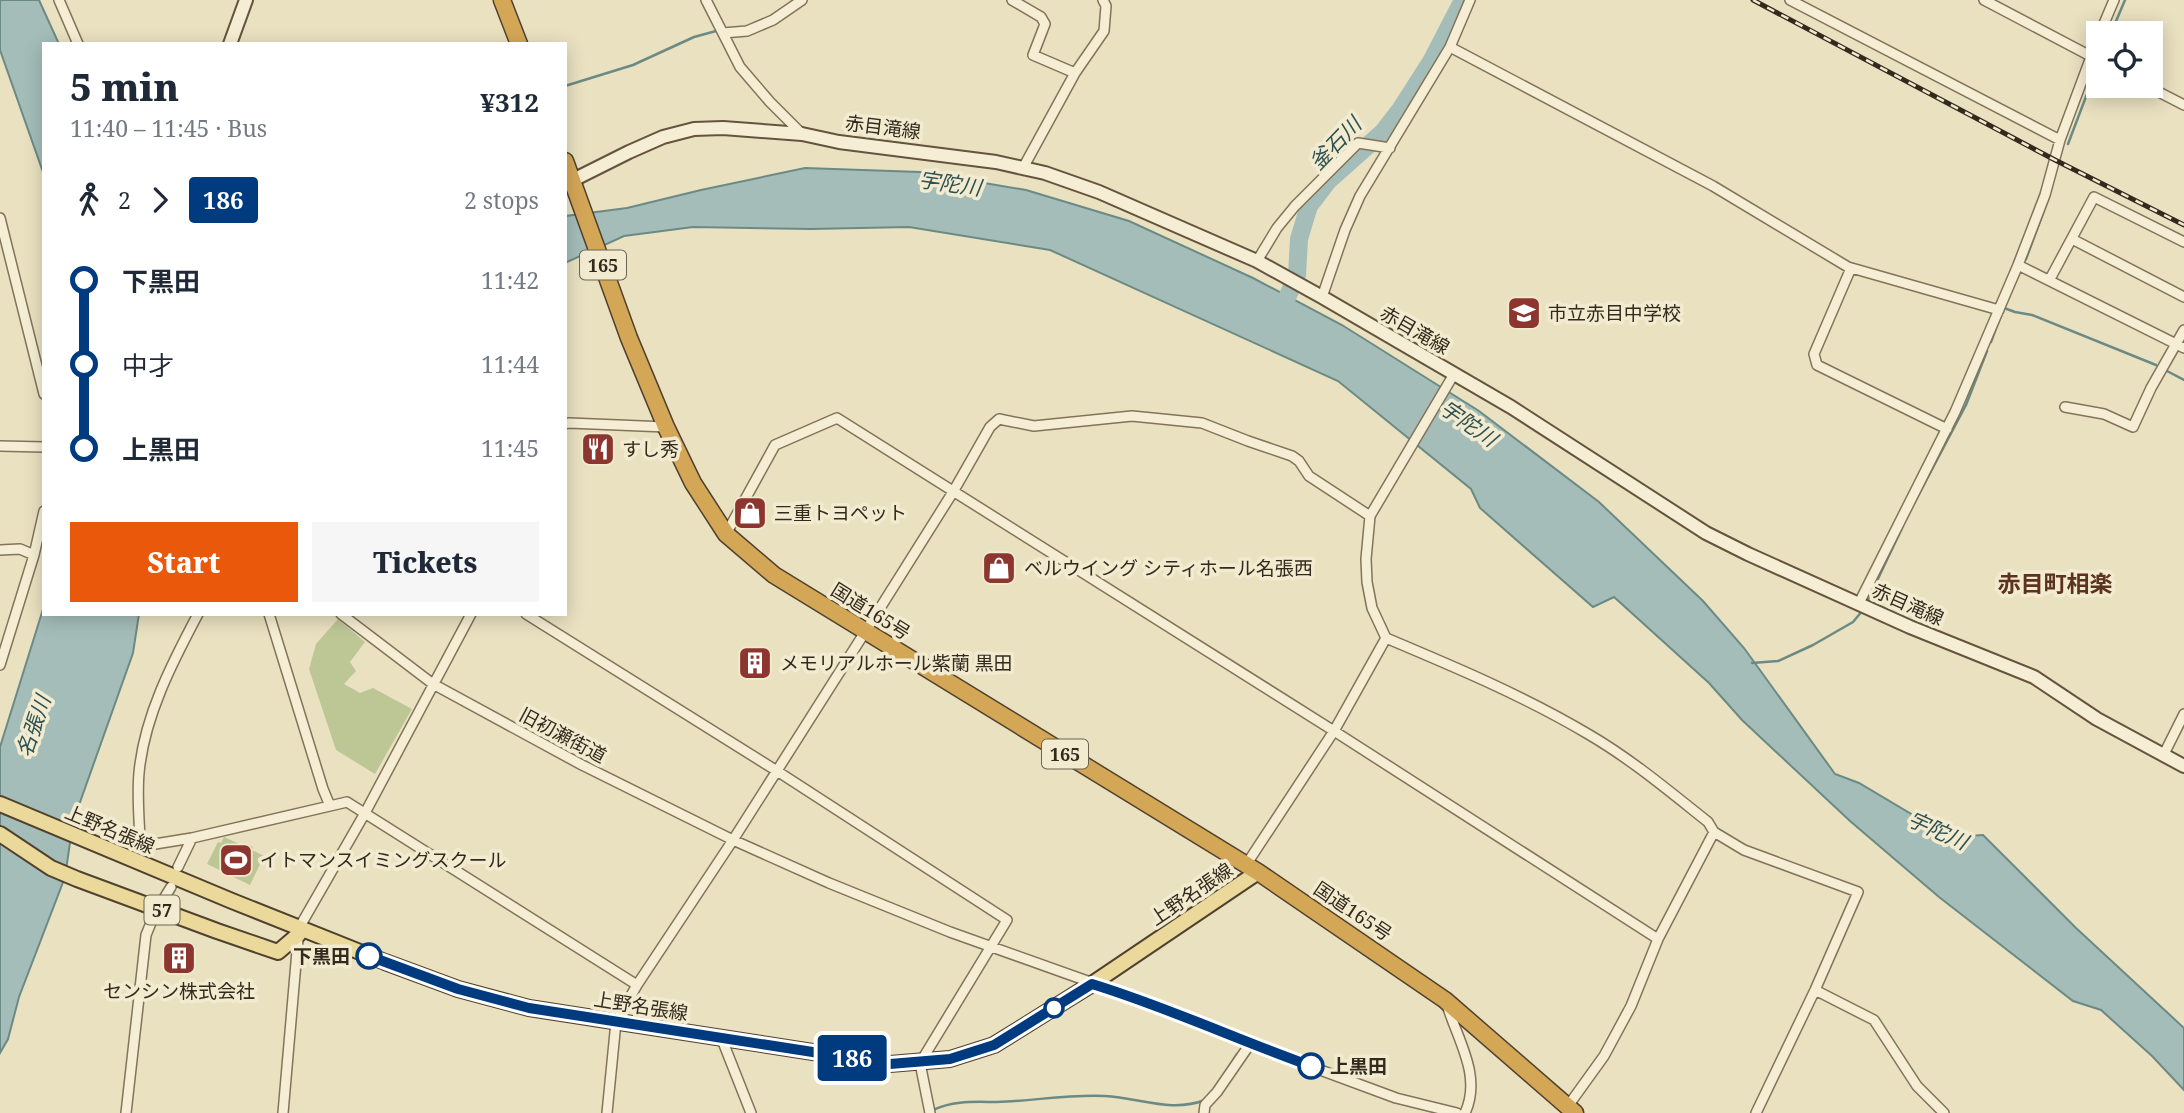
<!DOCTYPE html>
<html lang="en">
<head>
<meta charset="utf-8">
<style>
  :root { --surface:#fff; --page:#f6f6f7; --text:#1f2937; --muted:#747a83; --accent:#ea580c }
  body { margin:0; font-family:"Noto Serif","Noto Sans JP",serif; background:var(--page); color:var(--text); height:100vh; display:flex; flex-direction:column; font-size:26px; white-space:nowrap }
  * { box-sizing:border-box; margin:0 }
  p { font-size:23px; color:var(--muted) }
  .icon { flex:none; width:38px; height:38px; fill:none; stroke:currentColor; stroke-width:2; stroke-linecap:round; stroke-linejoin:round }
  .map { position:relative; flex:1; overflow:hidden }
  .drawer { position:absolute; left:42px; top:42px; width:525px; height:574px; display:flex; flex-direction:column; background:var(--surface); border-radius:0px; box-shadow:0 4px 18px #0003 }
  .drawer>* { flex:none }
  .badge { padding:0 14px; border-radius:5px; font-size:24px; line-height:46px }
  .controls { position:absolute; left:2086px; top:21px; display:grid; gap:14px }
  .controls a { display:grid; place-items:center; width:77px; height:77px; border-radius:0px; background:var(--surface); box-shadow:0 4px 18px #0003; font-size:35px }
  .map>.badge { position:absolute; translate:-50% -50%; box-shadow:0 0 0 4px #fff }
  .legs { display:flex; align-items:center; gap:10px; height:77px; padding:0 28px; font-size:23px }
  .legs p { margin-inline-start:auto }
  .overview { display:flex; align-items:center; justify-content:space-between; height:119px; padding:0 28px }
  h1 { font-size:38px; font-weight:800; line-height:52px }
  .action { display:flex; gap:14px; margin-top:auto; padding:14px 28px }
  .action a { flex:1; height:80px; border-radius:0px; background:var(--accent); color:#fff; font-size:28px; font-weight:800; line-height:80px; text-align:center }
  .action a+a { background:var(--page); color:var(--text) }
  ul { padding:0 28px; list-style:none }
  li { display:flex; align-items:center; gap:24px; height:84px; font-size:26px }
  li i { display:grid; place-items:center; width:10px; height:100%; margin:0 9px; background:currentColor }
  li i::after { content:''; width:18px; height:18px; margin:-9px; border:5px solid; border-radius:50%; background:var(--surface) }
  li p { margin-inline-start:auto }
  li:first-child i { background:linear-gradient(#0000 50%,currentColor 0) }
  li:last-child i { background:linear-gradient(currentColor 50%,#0000 0) }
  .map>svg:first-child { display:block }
</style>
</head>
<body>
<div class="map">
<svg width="2184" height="1113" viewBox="0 0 2184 1113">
  <rect width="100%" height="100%" fill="#eae1c1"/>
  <path fill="#bdc796" d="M338,619L365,642L350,662L356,671L344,684L360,693L373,688L412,709L375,774L336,750L309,669L316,644Z
    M224,837L246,847L248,844L253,847L252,850L264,856L250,885L207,864L218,842L221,843Z"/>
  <path fill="#a4bdb8" stroke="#6c8a85" stroke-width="2" d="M0,0H39L59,44H44V175L0,50Z
    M805,168L920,172L1026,190L1129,221L1253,278L1342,325L1479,411L1599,502L1703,601L1744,648L1835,774L1859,783L1950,837L1983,835L2076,928L2184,1028V1090L2152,1056L2101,1010L2073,1001L1939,897L1850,821L1742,720L1709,683L1614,597L1593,607L1480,508L1471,489L1338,381L1050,250L909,227L811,229L693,227L624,236L565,263L566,216L627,208L701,190Z
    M44,606V614H139L133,653L73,822L65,877L19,997L8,1039L0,1053V747Z"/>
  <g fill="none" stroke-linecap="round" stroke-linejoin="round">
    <path stroke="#6c8a85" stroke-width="2.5" d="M2111,33L2125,0
      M565,86L633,65L694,37L716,31
      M2068,144L2098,65
      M2026,259L2043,213
      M2014,284L2020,272
      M2004,308L2015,312L2032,315L2156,365
      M1991,342L1999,320
      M2167,371L2184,380
      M1911,509L1966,405L1987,351
      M1866,604L1902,528
      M1752,663L1778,661L1813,645L1853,622L1863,610
      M1222,1078L1237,1054
      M933,1110C954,1100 975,1102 997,1102C1033,1101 1069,1094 1105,1096C1141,1098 1171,1113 1205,1100"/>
    <path stroke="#a4bdb8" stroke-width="18" d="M1279,316L1297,275L1299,239L1309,206L1328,181L1383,132L1400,110L1432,60L1463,0"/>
    <g stroke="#82735a" stroke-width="12">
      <path id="street" d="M59,0L78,44
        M706,0L740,67L770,102L802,134
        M1012,0L1041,17L1045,24L1033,55L1075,73
        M1790,0L2060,140
        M1984,0L2098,60
        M723,33L747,31L773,20L802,0
        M2100,33L2114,0
        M1450,47L1713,186L1848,267L1999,310
        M2147,86L2184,105
        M1023,168L1075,73L1104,31L1106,6L1103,0
        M0,218L44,394
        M2072,239L2184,297
        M1257,261L1277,228L1295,206L1358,143L1390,148
        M2018,265L2184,348
        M1851,268L1814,354L1817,365L1947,429
        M2050,279L2094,197L2184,242
        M1322,297L1345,230L1360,196L1450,47L1470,0
        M1454,374L1370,516L1366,559L1367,582L1372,608L1386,638C1455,667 1524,696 1588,734C1631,759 1669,791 1708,822L1714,832L1744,850L1858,892L1815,990L1756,1113
        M2065,407L2104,414L2133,427L2151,388L2184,330
        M565,424L569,423L666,427
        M0,446L44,447
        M726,534L775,445L837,418L1334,731L1658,939
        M0,550L20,549L34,555
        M1859,603L1955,412L2018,265L2045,195L2060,140L2098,38
        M198,614C172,663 144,717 139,773C137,795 139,817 140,839L155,844L192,838L347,802L637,985
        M269,614L323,789L330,806
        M341,614L433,684L582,765L733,840L829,883L950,932L1135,998L1250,1044L1396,1098L1457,1113
        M526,614L777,771L1007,920L920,1063L930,1113
        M0,665L34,555L44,511
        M2164,754L2184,714
        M1246,865L1334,731L1386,638
        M178,867L192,838
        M1815,990L1874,1020L1917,1086L1944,1113
        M1447,1005C1458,1041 1482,1076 1465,1113
        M721,1037L751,1113
        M1568,1106L1604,1056L1631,1006L1658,939L1714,832
        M126,1113L146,935L155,913L171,887
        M283,1113L299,928L365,813L471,614
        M607,1113L616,1022L637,985L733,840L865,632L953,492L990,427L999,419L1034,426L1132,416L1202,423L1248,441L1292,456L1299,461L1309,476L1370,516
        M1204,1113L1205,1105L1217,1092L1250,1044"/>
    </g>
    <g stroke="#64543e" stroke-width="16">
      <path id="secondary" d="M230,44L246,0
        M573,180L629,152L663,137L694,129L723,128L802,134L839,142L996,162L1045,173L1099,192L1257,261L1322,297L1511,407L1706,533L1748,554L1910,627L2034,677L2097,719L2184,766"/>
    </g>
    <g stroke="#50412e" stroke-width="18">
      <path id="primary" d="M0,804L232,901L385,962L458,989L529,1008L890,1064L950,1059L994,1045L1092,984L1258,872
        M0,834L51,868L77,879L217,931L278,952L299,934"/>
    </g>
    <g stroke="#50412e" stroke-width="19">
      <path id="highway" d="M502,0L519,44
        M565,161L629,338L666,427L693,483L726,534L774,575L1258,872L1445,1000L1575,1113"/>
    </g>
    <use href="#street" stroke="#f6eed4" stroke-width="9"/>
    <use href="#secondary" stroke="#f6eed4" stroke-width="12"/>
    <use href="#primary" stroke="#ebd99b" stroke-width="14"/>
    <use href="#highway" stroke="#d4a757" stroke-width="16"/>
    <g stroke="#332a1d" stroke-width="5">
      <path id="rail" d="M1753,0L2055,160L2184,225"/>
    </g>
    <use href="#rail" stroke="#f2ebd0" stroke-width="2.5" stroke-dasharray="8" stroke-linecap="butt"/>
  </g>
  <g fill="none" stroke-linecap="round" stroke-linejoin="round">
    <g stroke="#fff" stroke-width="16">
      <path id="line-1" d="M369,956L458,989L529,1008L890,1064L950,1059L994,1045L1092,984C1167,1007 1238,1040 1311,1066"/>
    </g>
    <use href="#line-1" stroke="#003b80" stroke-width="10"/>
  </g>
  <defs>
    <g id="school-square" transform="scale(1.75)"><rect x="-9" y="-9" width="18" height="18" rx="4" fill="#8d362f" stroke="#f2ebd0"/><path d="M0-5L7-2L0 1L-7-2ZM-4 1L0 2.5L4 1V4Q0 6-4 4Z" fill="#fff"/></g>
    <g id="restaurant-square" transform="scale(1.75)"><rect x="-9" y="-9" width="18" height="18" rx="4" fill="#8d362f" stroke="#f2ebd0"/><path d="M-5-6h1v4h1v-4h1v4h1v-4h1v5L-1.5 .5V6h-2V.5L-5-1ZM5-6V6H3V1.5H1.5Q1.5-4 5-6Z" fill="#fff"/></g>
    <g id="shop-square" transform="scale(1.75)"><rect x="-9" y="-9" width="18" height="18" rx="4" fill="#8d362f" stroke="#f2ebd0"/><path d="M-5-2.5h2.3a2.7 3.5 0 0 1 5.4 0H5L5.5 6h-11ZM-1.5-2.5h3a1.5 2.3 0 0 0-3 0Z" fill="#fff"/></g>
    <g id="building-square" transform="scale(1.75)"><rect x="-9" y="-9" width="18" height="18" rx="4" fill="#8d362f" stroke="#f2ebd0"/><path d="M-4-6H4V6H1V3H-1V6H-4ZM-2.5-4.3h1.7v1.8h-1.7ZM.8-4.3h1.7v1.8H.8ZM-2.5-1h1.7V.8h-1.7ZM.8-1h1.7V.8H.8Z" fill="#fff"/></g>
    <g id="stadium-square" transform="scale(1.75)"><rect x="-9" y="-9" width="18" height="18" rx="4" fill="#8d362f" stroke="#f2ebd0"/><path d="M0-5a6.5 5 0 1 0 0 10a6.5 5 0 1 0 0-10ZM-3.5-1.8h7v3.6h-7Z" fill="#fff"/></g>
  </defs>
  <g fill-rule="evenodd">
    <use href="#school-square" x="1524" y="313"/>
    <use href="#restaurant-square" x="598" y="449"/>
    <use href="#shop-square" x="750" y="513"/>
    <use href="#shop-square" x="999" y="568"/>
    <use href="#building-square" x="755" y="663"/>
    <use href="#stadium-square" x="236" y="860"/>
    <use href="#building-square" x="179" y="958"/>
  </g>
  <g fill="#fff" stroke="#003b80" stroke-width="3.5">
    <circle cx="369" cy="956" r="12"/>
    <circle cx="1054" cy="1008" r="9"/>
    <circle cx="1311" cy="1066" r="12"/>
  </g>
  <g text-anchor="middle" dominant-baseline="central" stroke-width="7" stroke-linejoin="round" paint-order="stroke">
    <g fill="#f2ebd0" stroke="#6c6453" stroke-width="2">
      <rect x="580" y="250.5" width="46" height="29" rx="5"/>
      <rect x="1042" y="739.5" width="46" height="29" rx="5"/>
      <rect x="144.5" y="895.5" width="35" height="29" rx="5"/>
    </g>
    <g font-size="18" font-weight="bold" fill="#332a1d">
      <text x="603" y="265">165</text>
      <text x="1065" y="754">165</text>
      <text x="162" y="910">57</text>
    </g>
    <g font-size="19" fill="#332a1d" stroke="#f2ebd0">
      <text transform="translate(883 127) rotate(7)">赤目滝線</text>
      <text transform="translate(1415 330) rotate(30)">赤目滝線</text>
      <text transform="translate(1908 604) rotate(24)">赤目滝線</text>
      <text transform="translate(871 611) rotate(32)">国道165号</text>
      <text transform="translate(563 735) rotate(28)">旧初瀬街道</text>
      <text transform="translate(110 829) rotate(23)">上野名張線</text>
      <text transform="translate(1191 894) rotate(-34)">上野名張線</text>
      <text transform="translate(1353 911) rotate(34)">国道165号</text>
      <text transform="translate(641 1006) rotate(9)">上野名張線</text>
    </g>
    <g font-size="19" fill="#332a1d" stroke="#f2ebd0" text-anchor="start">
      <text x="1548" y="313">市立赤目中学校</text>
      <text x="622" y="449">すし秀</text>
      <text x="774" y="513">三重トヨペット</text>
      <text x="1024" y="568">ベルウイング シティホール名張西</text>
      <text x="780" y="663">メモリアルホール紫蘭 黒田</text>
      <text x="260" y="860">イトマンスイミングスクール</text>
      <text x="179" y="991" text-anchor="middle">センシン株式会社</text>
    </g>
    <g font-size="19" font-weight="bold" fill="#332a1d" stroke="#f2ebd0" text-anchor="end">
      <text x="350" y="956">下黒田</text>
      <text x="1330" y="1066" text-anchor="start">上黒田</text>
    </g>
    <g font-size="21" font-style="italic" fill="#2e5152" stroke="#f2ebd0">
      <text transform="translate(1335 143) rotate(-46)">釜石川</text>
      <text transform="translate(950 183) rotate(8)">宇陀川</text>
      <text transform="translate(1469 423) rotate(35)">宇陀川</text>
      <text transform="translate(33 726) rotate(-71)">名張川</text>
      <text transform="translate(1938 830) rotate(24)">宇陀川</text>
    </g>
    <g font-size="23" font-weight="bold" fill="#5c3220" stroke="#f2ebd0">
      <text x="2055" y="583">赤目町相楽</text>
    </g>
  </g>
</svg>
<div class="controls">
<a><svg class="icon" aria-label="locate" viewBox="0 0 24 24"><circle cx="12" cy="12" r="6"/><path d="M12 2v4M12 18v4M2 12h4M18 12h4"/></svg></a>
</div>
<b class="badge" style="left:852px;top:1058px;background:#003b80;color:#fff">186</b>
<section class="drawer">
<div class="overview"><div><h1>5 min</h1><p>11:40 – 11:45 · Bus</p></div><b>¥312</b></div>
<div class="legs"><svg class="icon" aria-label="walk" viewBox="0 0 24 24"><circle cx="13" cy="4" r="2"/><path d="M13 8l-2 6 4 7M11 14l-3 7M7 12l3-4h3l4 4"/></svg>2<svg class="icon" aria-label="forward" viewBox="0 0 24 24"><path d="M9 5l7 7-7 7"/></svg><b class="badge" style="background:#003b80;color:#fff">186</b><p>2 stops</p></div>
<ul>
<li><i style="color:#003b80"></i><b>下黒田</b><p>11:42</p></li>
<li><i style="color:#003b80"></i><span>中才</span><p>11:44</p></li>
<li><i style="color:#003b80"></i><b>上黒田</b><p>11:45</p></li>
</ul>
<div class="action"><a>Start</a><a>Tickets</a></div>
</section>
</div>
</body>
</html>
